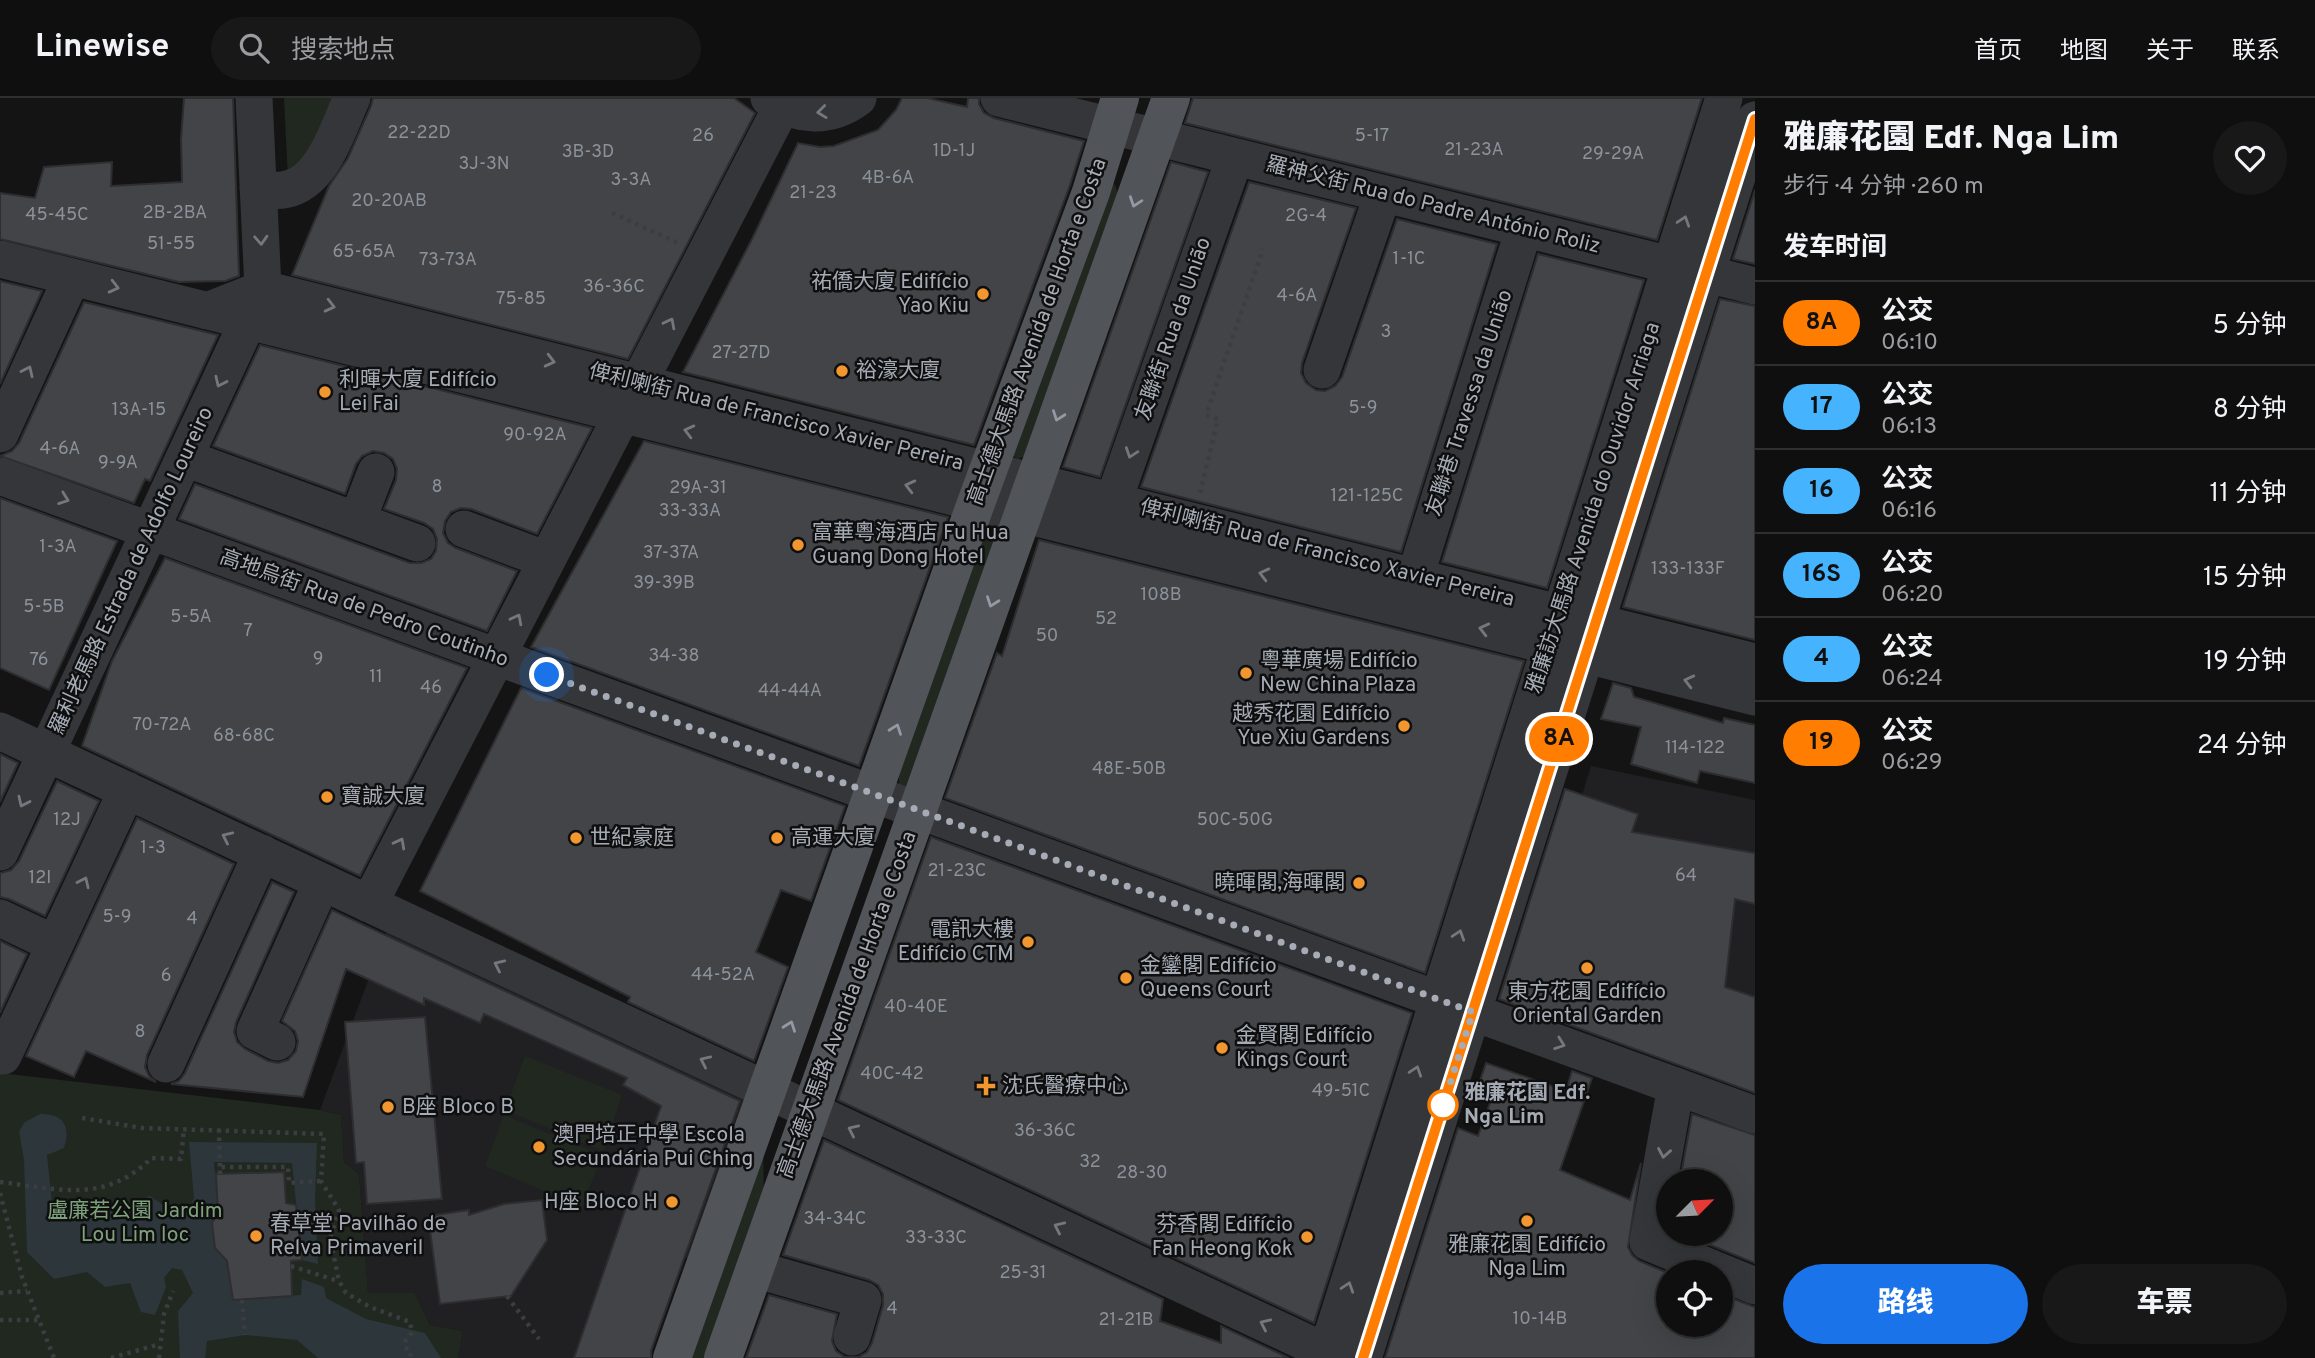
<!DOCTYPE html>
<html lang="zh">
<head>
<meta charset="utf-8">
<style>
  :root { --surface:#0f0f10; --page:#181819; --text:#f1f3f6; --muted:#9b9c9f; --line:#2f2f30; --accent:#1a73e8 }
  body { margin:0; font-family:Overpass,"Noto Sans SC",sans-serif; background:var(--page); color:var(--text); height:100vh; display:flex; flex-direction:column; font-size:26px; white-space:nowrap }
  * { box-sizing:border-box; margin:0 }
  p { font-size:23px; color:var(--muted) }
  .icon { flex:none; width:38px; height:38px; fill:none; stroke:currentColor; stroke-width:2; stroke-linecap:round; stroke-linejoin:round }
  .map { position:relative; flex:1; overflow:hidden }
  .details { display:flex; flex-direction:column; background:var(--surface); width:560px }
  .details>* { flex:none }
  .badge { padding:0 14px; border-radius:23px; font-size:24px; line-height:46px }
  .needle { width:46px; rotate:66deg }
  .tools { position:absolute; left:1656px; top:1071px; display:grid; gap:14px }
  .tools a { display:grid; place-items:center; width:77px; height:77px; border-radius:50%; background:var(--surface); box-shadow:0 7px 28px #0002,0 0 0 2px var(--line); font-size:35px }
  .you { position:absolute; width:35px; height:35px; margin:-18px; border:5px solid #fff; border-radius:50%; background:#1a73e8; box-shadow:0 0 0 10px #1a73e833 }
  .map>.badge { position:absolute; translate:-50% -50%; box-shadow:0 0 0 4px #fff }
  h2 { padding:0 28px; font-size:26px; line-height:63px }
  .round { display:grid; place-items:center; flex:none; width:74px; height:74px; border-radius:37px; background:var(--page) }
  .summary { display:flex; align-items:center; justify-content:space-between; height:119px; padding:0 28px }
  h1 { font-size:33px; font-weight:800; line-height:52px }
  .button { display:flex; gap:14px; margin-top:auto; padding:14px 28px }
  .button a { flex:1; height:80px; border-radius:42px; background:var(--accent); color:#fff; font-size:28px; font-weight:800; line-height:80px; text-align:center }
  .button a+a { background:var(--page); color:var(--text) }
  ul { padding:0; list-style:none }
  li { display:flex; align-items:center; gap:21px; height:84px; padding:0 28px; border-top:2px solid var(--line) }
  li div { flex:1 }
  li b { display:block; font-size:26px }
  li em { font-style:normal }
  li .badge { min-width:77px; font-weight:700; text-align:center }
  header { display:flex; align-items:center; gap:42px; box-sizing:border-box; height:98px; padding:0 35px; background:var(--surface); border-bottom:2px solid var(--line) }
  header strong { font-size:33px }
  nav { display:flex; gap:38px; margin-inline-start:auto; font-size:24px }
  .search { width:490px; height:63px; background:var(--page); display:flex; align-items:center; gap:18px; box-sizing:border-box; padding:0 24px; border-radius:38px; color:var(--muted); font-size:26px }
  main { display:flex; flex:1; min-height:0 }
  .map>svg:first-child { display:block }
</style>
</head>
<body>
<header>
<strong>Linewise</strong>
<div class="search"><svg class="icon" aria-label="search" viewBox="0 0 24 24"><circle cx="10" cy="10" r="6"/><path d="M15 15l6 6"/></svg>搜索地点</div>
<nav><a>首页</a><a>地图</a><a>关于</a><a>联系</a></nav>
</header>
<main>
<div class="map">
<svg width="1755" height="1260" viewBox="0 0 1755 1260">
  <rect width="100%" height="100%" fill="#141415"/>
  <path fill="#202022" d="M1591,668L1755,702V899L1595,846L1638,716L1582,697Z
    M392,818L758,991L695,1164L659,1147L586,1260H458L463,1233L430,1227L415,1195H368L359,1076L344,1064L341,1017L320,1012Z"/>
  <path fill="#202820" d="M284,0H339L312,58L288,81Z
    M1111,85L1115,87L1119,99L1025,358L1018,361L1012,357Z
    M989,431L995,432L998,438L914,688L899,690V677L983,435Z
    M525,958L622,997L603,1053L505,1012Z
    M0,975L320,1012L341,1017L344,1064L359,1076L368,1195H415L430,1227L463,1233L458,1260H0Z
    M504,1017L602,1057L582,1109L485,1068Z
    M763,1032L764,1120L712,1260H681Z"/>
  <path fill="#2c363b" d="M40,1016C64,1016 71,1028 64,1050L47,1057L53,1114L134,1105L150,1098L168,1110L186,1115L194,1100L189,1044L317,1045L315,1102L318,1166L302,1162L292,1065L214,1064L218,1114L212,1126L215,1150L227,1163L233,1202L301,1197L302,1181L324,1189L326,1200L366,1221L425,1235L441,1260H318L297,1242L245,1237L207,1243L205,1260H180L178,1213L193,1195L182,1172L172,1170L164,1180L166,1189L155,1217L141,1214L130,1185L105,1189L87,1174L54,1181L27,1154L24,1062L19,1033L25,1024Z"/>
  <path fill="#434448" stroke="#2e2e31" stroke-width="2" d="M184,0H233L239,178L225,183L179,184L0,141V95L35,100L44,69L112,64L111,88L182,84L181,41Z
    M373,0H734L755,15L628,261L292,177L329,88L348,60L371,8Z
    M902,0H927L967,9L968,0H979V6L984,15L994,20L1084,43L1070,87L974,347L683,274L752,141L798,45L820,49L834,48L878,32L896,12Z
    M1193,0H1702L1657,142L1185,25Z
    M1171,64L1208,74L1100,379L1063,369Z
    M1249,84L1356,110L1302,265L1301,275L1306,285L1316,292L1325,293L1335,288L1342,279L1397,121L1497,146L1401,454L1141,389Z
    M1755,92V166L1733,161Z
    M1538,156L1644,182L1547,490L1442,464Z
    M0,183L42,193L0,286Z
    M1720,201L1755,208V542L1623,509Z
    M84,204L218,237L150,383L145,381L134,405L0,358L12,353L19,345Z
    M260,247L592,330L537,436L471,411L461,410L451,414L445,423L443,435L448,445L456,450L517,473L487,533L179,421L195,386L410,465H421L431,461L436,453L437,441L433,431L424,425L384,411L396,382L397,371L393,361L384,355L373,353L362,358L356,366L345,396L213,348Z
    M644,343L948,419L859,668L531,549Z
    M0,400L117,443L49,592L0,570Z
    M1039,442L1524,563L1425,875L945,700L997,555L1002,558Z
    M165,460L467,570L360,778L82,648L112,563Z
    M1613,585L1631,590L1634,599L1723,625L1724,620L1755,627V685L1700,673L1697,685L1631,666L1641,629L1601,621Z
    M521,590L845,708L811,803L781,792L756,854L788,869L754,963L628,904L630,899L420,793Z
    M0,656L18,665L0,704Z
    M57,683L99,703L45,818L9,801L0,799V775L11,772L19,763Z
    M1565,691L1638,716L1632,734L1755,755V806L1735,801L1725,889L1755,899V995L1499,901Z
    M137,720L234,766L147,957L145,969L149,978L156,984L86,953L74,979L26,958Z
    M931,739L1412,915L1314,1225L838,1002Z
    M272,784L294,794L236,924L234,934L237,944L245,951L268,963L278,965L288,962L296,953L298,943L295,933L282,923L332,812L740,1003L651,1253V1260H574L661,1008L623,987L627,980L484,916L480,925L424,900V907L346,871L303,999L171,986L179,983L185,975Z
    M0,843L27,856L0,915Z
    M425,919L442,1101L367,1106L364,1064L356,1065L345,924Z
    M1486,965L1566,993L1572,973L1592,980L1560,1072L1630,1102L1641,1065L1628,1149L1632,1157L1639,1163L1668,1175V1227H1720V1196L1755,1209V1260H1385L1458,1030L1478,1038L1495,991L1479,986Z
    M1692,1016L1755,1037V1165L1683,1136H1720V1083H1680Z
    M824,1042L1163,1201L1160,1223L1221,1245V1228L1289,1260H746L769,1197L837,1216L832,1243L836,1253L845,1259H858L867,1254L872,1245L883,1207V1196L878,1187L869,1182L783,1157Z
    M284,1074L286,1105L296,1107L302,1162L291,1163L292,1198L233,1202L227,1163L215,1150L212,1125L218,1114L216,1076Z
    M542,1102L547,1142L511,1198L440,1206L428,1118L469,1112V1117L504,1106Z"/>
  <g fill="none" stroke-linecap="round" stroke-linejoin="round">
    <path stroke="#3b3d41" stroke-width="4.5" stroke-dasharray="3.5 5" stroke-linecap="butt" d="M612,115L678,145
      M1200,395L1218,321L1206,317L1263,151
      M82,1020L142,1030L324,1036L321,1083L339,1112L330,1140L339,1183L346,1195L370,1209L410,1224L412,1235L406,1241L405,1249L411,1254L410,1260
      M219,1031L220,1069
      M220,1076V1069H288L289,1085L321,1083
      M0,1084C58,1091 106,1106 151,1060L181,1061L184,1030
      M0,1095L22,1179L54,1260
      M291,1168L338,1183
      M0,1195L27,1193
      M507,1198L539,1241
      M242,1202L245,1237
      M0,1222H39
      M111,1260L160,1246
      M159,1260L164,1216L173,1193"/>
    <path stroke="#35363a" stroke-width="37" d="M769,0C798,19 830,21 858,0
      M999,0L1755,188
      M258,90C317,106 333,41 352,0
      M0,161L1755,599
      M207,213L263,191L1755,564
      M1322,272L1383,96
      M0,336L72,179
      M185,360L417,445
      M0,378L1755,1017
      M1113,404L1235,59
      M357,423L376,374
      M464,431L547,462
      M1415,479L1524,131
      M0,633L1339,1260
      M0,754L263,191L254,0
      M369,806L782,8
      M0,820L55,846
      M277,944L255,933L322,784
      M3,958L127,692
      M166,966L262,755
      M1676,988L1648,1144L1755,1188
      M754,1171L863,1202L852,1239
      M1325,1260L1724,0
      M1363,1260L1755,22"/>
    <path stroke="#515459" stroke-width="38" d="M672,1260L976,405L1091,94L1120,0
      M723,1260L1171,0"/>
  </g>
  <defs><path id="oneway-chevron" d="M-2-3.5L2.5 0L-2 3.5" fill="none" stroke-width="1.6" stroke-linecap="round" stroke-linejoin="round" transform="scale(1.75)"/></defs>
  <g stroke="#73777e">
    <use href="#oneway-chevron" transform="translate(822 14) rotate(173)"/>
    <use href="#oneway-chevron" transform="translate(1684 123) rotate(-72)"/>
    <use href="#oneway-chevron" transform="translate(261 142) rotate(87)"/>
    <use href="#oneway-chevron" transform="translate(114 189) rotate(14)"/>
    <use href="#oneway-chevron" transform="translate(330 208) rotate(14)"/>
    <use href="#oneway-chevron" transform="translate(670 225) rotate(-63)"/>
    <use href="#oneway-chevron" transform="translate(550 263) rotate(14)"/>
    <use href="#oneway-chevron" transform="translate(28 273) rotate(-65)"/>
    <use href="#oneway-chevron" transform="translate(220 284) rotate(115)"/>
    <use href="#oneway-chevron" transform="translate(689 333) rotate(-166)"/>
    <use href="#oneway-chevron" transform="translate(1131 355) rotate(109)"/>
    <use href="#oneway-chevron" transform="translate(910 388) rotate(-166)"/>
    <use href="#oneway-chevron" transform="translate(64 401) rotate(20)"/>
    <use href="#oneway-chevron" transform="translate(1264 476) rotate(-166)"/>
    <use href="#oneway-chevron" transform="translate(517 521) rotate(-63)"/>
    <use href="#oneway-chevron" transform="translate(1484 531) rotate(-166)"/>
    <use href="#oneway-chevron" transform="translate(1689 583) rotate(-166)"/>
    <use href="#oneway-chevron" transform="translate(23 704) rotate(115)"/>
    <use href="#oneway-chevron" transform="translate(227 739) rotate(-155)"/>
    <use href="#oneway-chevron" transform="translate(400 745) rotate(-62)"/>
    <use href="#oneway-chevron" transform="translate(84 784) rotate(-65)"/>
    <use href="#oneway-chevron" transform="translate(1459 837) rotate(-72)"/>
    <use href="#oneway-chevron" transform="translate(499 867) rotate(-155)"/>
    <use href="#oneway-chevron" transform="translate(1560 946) rotate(20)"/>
    <use href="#oneway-chevron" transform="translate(705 963) rotate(-155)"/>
    <use href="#oneway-chevron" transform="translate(1416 973) rotate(-72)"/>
    <use href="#oneway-chevron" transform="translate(853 1032) rotate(-155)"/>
    <use href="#oneway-chevron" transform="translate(1664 1055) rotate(100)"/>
    <use href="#oneway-chevron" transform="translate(1059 1129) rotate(-155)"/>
    <use href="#oneway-chevron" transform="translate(1348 1189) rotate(-72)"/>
    <use href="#oneway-chevron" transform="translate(1265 1226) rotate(-155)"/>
  </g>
  <g stroke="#949aa3">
    <use href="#oneway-chevron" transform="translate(1135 104) rotate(109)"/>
    <use href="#oneway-chevron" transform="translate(1058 318) rotate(110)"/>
    <use href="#oneway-chevron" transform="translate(992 504) rotate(110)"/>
    <use href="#oneway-chevron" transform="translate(896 631) rotate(-70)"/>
    <use href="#oneway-chevron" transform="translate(790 928) rotate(-70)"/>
  </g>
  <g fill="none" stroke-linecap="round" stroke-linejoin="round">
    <g stroke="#fff" stroke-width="16">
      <path id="line" d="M1363,1260L1755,21"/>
    </g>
    <use href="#line" stroke="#ff7d00" stroke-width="10"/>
    <path stroke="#a5acb6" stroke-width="7" stroke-dasharray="0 12.6" d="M547,577L1473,914L1443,1007"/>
  </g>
  <g fill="#f2972f" stroke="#0f0f10" stroke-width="2.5">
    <circle cx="983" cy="196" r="7"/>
    <circle cx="842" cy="273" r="7"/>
    <circle cx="325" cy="294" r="7"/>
    <circle cx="798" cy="447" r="7"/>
    <circle cx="1246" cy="575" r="7"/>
    <circle cx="1404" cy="628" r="7"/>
    <circle cx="327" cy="699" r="7"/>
    <circle cx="576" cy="740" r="7"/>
    <circle cx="777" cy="740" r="7"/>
    <circle cx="1359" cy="785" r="7"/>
    <circle cx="1028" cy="844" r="7"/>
    <circle cx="1587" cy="870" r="7"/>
    <circle cx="1126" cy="880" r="7"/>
    <circle cx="1222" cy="950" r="7"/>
    <path d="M982.5 977.5h7v7h7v7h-7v7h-7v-7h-7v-7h7z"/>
    <circle cx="388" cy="1009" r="7"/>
    <circle cx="539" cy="1049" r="7"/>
    <circle cx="672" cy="1104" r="7"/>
    <circle cx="1527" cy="1123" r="7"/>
    <circle cx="256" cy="1138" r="7"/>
    <circle cx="1307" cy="1139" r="7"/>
  </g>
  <circle fill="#fff" stroke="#ff7d00" stroke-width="3.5" cx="1443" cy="1007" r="14"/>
  <g text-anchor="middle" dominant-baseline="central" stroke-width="5" stroke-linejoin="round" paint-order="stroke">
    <g font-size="18" fill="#8c929a">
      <text x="419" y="35">22-22D</text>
      <text x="703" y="38">26</text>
      <text x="1372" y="38">5-17</text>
      <text x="1474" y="52">21-23A</text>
      <text x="954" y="53">1D-1J</text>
      <text x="588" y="54">3B-3D</text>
      <text x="1613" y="56">29-29A</text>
      <text x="484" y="66">3J-3N</text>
      <text x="888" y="80">4B-6A</text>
      <text x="631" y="82">3-3A</text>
      <text x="813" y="95">21-23</text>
      <text x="389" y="103">20-20AB</text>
      <text x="175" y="115">2B-2BA</text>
      <text x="57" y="117">45-45C</text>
      <text x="1306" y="118">2G-4</text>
      <text x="171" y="146">51-55</text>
      <text x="364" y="154">65-65A</text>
      <text x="1409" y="161">1-1C</text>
      <text x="448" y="162">73-73A</text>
      <text x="614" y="189">36-36C</text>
      <text x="1297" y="198">4-6A</text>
      <text x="521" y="201">75-85</text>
      <text x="1386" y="234">3</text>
      <text x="741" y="255">27-27D</text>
      <text x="1363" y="310">5-9</text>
      <text x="139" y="312">13A-15</text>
      <text x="535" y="337">90-92A</text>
      <text x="60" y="351">4-6A</text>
      <text x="118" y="365">9-9A</text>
      <text x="437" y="389">8</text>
      <text x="698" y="390">29A-31</text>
      <text x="1367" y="398">121-125C</text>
      <text x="690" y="413">33-33A</text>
      <text x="58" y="449">1-3A</text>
      <text x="671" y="455">37-37A</text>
      <text x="1688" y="471">133-133F</text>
      <text x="664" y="485">39-39B</text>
      <text x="1161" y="497">108B</text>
      <text x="44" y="509">5-5B</text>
      <text x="191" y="519">5-5A</text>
      <text x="1106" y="521">52</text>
      <text x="248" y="533">7</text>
      <text x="1047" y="538">50</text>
      <text x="674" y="558">34-38</text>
      <text x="318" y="561">9</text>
      <text x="39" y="562">76</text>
      <text x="376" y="579">11</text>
      <text x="431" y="590">46</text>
      <text x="790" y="593">44-44A</text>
      <text x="162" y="627">70-72A</text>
      <text x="244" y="638">68-68C</text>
      <text x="1695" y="650">114-122</text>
      <text x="1129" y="671">48E-50B</text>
      <text x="67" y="722">12J</text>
      <text x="1235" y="722">50C-50G</text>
      <text x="153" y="750">1-3</text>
      <text x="957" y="773">21-23C</text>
      <text x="1686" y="778">64</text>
      <text x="40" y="780">12I</text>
      <text x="117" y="819">5-9</text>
      <text x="192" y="821">4</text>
      <text x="723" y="877">44-52A</text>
      <text x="166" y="878">6</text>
      <text x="916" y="909">40-40E</text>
      <text x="140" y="934">8</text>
      <text x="892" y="976">40C-42</text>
      <text x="1341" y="993">49-51C</text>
      <text x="1045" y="1033">36-36C</text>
      <text x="1090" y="1064">32</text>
      <text x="1142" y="1075">28-30</text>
      <text x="835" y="1121">34-34C</text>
      <text x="936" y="1140">33-33C</text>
      <text x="1023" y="1175">25-31</text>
      <text x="892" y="1211">4</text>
      <text x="1540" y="1221">10-14B</text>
      <text x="1126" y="1222">21-21B</text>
    </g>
    <g font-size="21" fill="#a5acb6" stroke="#0f0f10">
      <text transform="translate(1433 108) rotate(14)">羅神父街 Rua do Padre António Roliz</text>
      <text transform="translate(1174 231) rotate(-71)">友聯街 Rua da União</text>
      <text transform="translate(1038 234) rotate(-70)">高士德大馬路 Avenida de Horta e Costa</text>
      <text transform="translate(1470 305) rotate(-72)">友聯巷 Travessa da União</text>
      <text transform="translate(776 320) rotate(14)">俾利喇街 Rua de Francisco Xavier Pereira</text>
      <text transform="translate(1594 410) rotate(-72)">雅廉訪大馬路 Avenida do Ouvidor Arriaga</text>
      <text transform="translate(1327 456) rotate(14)">俾利喇街 Rua de Francisco Xavier Pereira</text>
      <text transform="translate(132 473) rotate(-65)">羅利老馬路 Estrada de Adolfo Loureiro</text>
      <text transform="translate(364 511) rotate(20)">高地烏街 Rua de Pedro Coutinho</text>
      <text transform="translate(848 907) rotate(-70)">高士德大馬路 Avenida de Horta e Costa</text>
    </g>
    <g font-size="21" fill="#a5acb6" stroke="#0f0f10" text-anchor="start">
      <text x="969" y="184" text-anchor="end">祐僑大廈 Edifício<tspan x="969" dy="24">Yao Kiu</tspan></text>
      <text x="856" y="273">裕濠大廈</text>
      <text x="339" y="282">利暉大廈 Edifício<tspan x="339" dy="24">Lei Fai</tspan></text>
      <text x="812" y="435">富華粵海酒店 Fu Hua<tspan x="812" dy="24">Guang Dong Hotel</tspan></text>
      <text x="1260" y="563">粵華廣場 Edifício<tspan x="1260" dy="24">New China Plaza</tspan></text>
      <text x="1390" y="616" text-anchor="end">越秀花園 Edifício<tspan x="1390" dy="24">Yue Xiu Gardens</tspan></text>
      <text x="341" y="699">寶誠大廈</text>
      <text x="590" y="740">世紀豪庭</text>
      <text x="791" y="740">高運大廈</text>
      <text x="1345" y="785" text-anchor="end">曉暉閣,海暉閣</text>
      <text x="1014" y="832" text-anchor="end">電訊大樓<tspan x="1014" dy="24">Edifício CTM</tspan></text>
      <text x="1140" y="868">金鑾閣 Edifício<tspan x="1140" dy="24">Queens Court</tspan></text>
      <text x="1587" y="894" text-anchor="middle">東方花園 Edifício<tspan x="1587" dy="24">Oriental Garden</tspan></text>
      <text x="1236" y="938">金賢閣 Edifício<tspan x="1236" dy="24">Kings Court</tspan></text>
      <text x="1002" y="988">沈氏醫療中心</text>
      <text x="402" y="1009">B座 Bloco B</text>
      <text x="553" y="1037">澳門培正中學 Escola<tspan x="553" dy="24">Secundária Pui Ching</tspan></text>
      <text x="658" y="1104" text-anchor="end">H座 Bloco H</text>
      <text x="270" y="1126">春草堂 Pavilhão de<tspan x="270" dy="24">Relva Primaveril</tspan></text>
      <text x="1293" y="1127" text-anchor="end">芬香閣 Edifício<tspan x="1293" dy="24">Fan Heong Kok</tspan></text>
      <text x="1527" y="1147" text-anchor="middle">雅廉花園 Edifício<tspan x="1527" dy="24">Nga Lim</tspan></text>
    </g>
    <g font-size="21" font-weight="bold" fill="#a5acb6" stroke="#0f0f10" text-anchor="start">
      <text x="1464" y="995">雅廉花園 Edf.<tspan x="1464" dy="24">Nga Lim</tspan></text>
    </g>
    <g font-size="21" fill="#7ea17c" stroke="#0f0f10">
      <text x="135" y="1113">盧廉若公園 Jardim<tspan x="135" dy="24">Lou Lim Ioc</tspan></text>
    </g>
  </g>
</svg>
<div class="tools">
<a><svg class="needle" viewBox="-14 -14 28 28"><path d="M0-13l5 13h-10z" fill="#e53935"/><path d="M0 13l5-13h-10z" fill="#9b9c9f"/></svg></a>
<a><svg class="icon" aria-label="locate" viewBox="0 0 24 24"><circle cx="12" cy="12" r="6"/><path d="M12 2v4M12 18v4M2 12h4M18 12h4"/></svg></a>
</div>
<div class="you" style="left:547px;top:577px"></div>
<b class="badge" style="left:1559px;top:641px;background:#ff7d00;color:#111">8A</b>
</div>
<section class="details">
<div class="summary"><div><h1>雅廉花園 Edf. Nga Lim</h1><p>步行 · 4 分钟 · 260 m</p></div><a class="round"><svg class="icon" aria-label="heart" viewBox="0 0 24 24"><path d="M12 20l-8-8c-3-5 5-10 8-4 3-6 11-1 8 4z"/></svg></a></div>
<h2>发车时间</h2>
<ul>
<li><span class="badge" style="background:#ff7d00;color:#111">8A</span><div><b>公交</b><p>06:10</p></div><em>5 分钟</em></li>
<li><span class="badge" style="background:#46b3ff;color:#111">17</span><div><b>公交</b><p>06:13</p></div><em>8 分钟</em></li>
<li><span class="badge" style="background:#46b3ff;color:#111">16</span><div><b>公交</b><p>06:16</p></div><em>11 分钟</em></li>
<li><span class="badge" style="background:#46b3ff;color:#111">16S</span><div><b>公交</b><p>06:20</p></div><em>15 分钟</em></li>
<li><span class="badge" style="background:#46b3ff;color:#111">4</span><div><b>公交</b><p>06:24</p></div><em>19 分钟</em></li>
<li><span class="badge" style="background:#ff7d00;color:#111">19</span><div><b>公交</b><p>06:29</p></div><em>24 分钟</em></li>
</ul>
<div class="button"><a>路线</a><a>车票</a></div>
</section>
</main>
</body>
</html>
